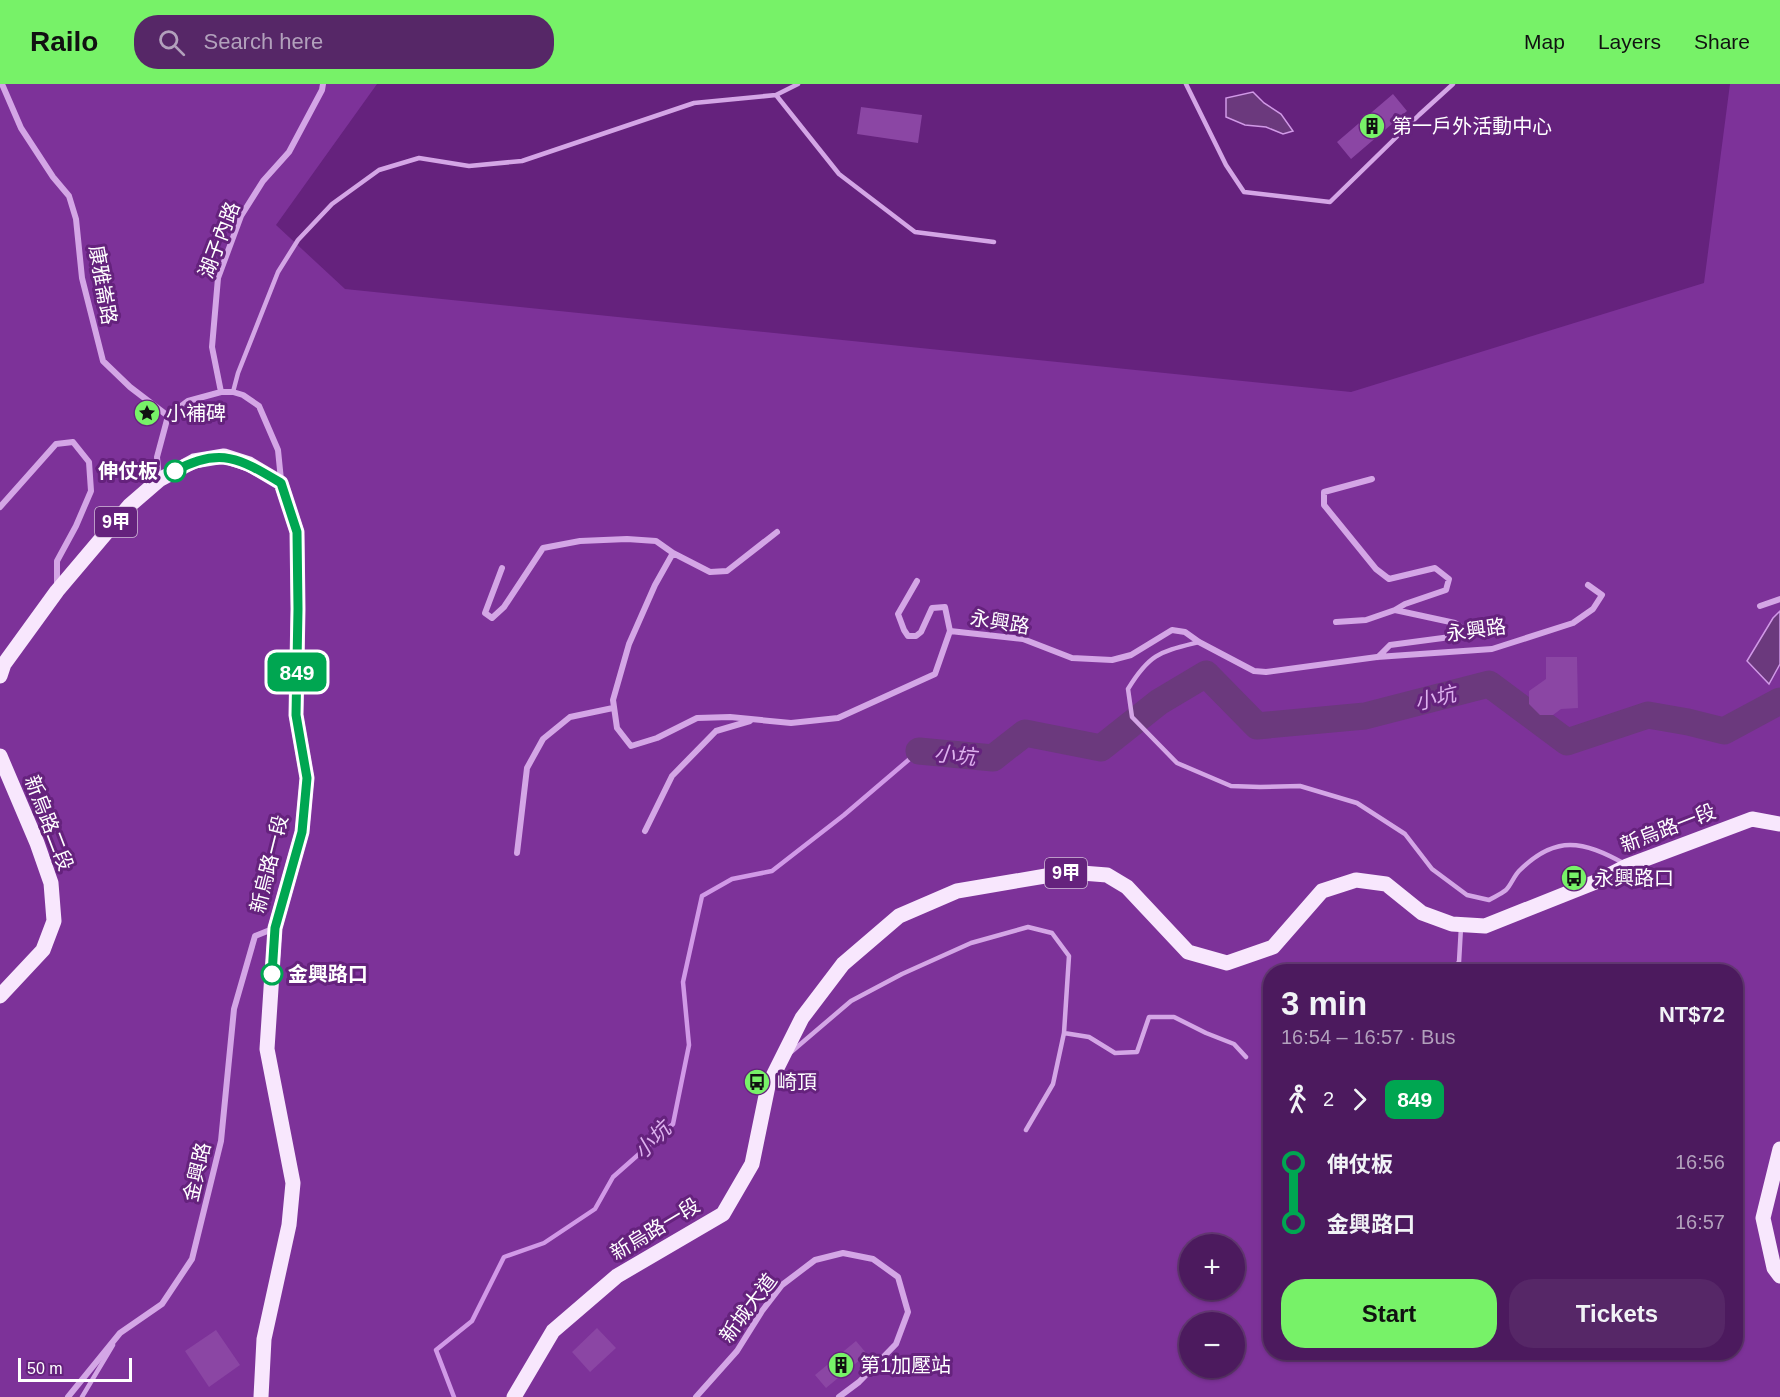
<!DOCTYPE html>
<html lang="en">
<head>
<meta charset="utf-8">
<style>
  :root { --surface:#4c1a5e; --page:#562767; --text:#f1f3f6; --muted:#b2a1bc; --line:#633873; --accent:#77f268 }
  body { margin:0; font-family:Arial,"Noto Sans TC",sans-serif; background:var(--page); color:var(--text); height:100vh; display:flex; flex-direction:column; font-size:22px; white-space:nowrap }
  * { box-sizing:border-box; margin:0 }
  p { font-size:20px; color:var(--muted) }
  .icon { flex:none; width:33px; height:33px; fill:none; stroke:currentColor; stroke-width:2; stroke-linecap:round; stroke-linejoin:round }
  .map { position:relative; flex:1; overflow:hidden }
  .sheet { position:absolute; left:1263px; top:880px; width:480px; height:396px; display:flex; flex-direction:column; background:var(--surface); border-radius:24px; box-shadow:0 2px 4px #0004,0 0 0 2px var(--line) }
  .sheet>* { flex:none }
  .badge { padding:0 12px; border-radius:9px; font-size:21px; line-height:39px }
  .controls { position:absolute; left:1179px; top:1150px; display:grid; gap:12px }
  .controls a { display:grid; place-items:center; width:66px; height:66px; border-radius:50%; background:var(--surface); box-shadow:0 2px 4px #0004,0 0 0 2px var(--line); font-size:30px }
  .scale { position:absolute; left:18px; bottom:15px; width:114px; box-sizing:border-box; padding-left:6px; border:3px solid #fff; border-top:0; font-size:16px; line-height:21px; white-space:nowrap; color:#fff; -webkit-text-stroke:4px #65227d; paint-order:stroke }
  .map>.badge { position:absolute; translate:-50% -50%; box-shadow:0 0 0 3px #fff }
  .legs { display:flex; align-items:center; gap:9px; height:66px; padding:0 18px; font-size:20px }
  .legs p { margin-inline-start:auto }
  .head { display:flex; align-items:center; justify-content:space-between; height:102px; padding:0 18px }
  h1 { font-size:33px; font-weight:800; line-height:45px }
  .primary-button { display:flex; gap:12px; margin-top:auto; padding:12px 18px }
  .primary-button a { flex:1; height:69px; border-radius:24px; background:var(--accent); color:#111; font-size:24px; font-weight:800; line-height:69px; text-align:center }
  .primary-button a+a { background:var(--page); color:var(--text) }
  ul { padding:0 18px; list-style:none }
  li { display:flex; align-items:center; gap:21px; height:60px; font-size:22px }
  li i { display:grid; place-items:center; width:9px; height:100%; margin:0 8px; background:currentColor }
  li i::after { content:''; width:15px; height:15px; margin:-8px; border:4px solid; border-radius:50%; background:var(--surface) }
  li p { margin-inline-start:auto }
  li:first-child i { background:linear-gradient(#0000 50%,currentColor 0) }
  li:last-child i { background:linear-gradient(currentColor 50%,#0000 0) }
  header { display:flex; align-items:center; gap:36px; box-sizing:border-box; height:84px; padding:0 30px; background:var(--accent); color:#111 }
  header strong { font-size:28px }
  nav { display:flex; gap:33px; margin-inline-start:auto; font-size:21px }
  .search { width:420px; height:54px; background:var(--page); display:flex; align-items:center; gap:15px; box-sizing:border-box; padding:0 21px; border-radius:24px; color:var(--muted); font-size:22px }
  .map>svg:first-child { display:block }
</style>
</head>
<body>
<header>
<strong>Railo</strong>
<div class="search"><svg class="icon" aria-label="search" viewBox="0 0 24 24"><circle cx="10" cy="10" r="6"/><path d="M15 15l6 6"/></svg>Search here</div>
<nav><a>Map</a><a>Layers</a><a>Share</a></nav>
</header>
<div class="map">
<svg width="1780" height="1313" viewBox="0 0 1780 1313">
  <rect width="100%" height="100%" fill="#65227d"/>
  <path fill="#7d3299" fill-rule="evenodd" d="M0,0H377L276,141L345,205L1351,308L1704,199L1730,0H1780V1313H0ZM1270,888H1736V1269H1270ZM1190,1161H1234V1206H1190ZM1190,1239H1234V1284H1190Z"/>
  <path fill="#6b397d" stroke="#d199e7" stroke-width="1.5" d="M1253,8L1264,19L1281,30L1293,47L1283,50L1266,43L1245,41L1226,33V14Z
    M1780,527V580L1769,600L1747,577L1773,534Z"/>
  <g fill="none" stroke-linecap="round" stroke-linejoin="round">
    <path stroke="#d199e7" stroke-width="4.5" d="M454,1313L436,1266L472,1237L504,1173L544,1159L595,1125L613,1093L673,1040L689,961L683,898L702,812L732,795L772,787L844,731L919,667"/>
    <path stroke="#6b397d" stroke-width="27" d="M919,667L993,674L1025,649L1101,664L1159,618L1206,590L1257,642L1365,632L1489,600L1567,658L1648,631L1688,638L1724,647L1780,617"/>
  </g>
  <path fill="#8b46a4" d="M1393,10L1407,27L1351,75L1337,58Z
    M861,23L922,31L918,59L857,50Z
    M1546,573H1577L1578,624L1561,625L1553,631H1540L1529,620V607L1546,595Z
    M597,1244L616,1264L590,1288L572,1268Z
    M216,1246L240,1281L209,1303L185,1267Z
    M856,1257L867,1270L826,1304L815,1291Z"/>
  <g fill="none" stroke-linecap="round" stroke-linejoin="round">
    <path stroke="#d4a6e6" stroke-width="4.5" d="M1186,0L1226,81L1244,108L1330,118L1419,31L1453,0
      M776,11L839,90L915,148L994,158
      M233,308L238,289L278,188L298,156L332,120L379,86L419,74L469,82L522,77L694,19L776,11L798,0
      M1199,558C1160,568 1150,569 1128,605L1132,633L1177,679L1231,702L1260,703L1300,702L1357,719L1405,750L1432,785L1467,811L1489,816C1494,813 1501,810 1506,806C1511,801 1514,792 1519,787C1556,750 1583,757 1625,780
      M1449,888L1459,878L1461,843
      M1064,949L1089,953L1115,969L1137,968L1149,933H1174L1206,949L1234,960L1246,973
      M790,969L851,917L902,890L971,859L1028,843L1052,849L1069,872L1064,949L1053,1000L1026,1046
      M82,1313L113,1261"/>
    <path stroke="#d4a6e6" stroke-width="6" d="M2,0L21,44L53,93L69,112L76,135L82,194L103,277L130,303L168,332L157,373L159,395
      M221,308L212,263L218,194L241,132L263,97L289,68L322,6L323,0
      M168,332L188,317L221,308H233L243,311L259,322L278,366L281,396
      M1372,395L1324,408V421L1376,485L1389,495L1435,484L1449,495L1446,506L1405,520L1395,526L1455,539L1463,544L1458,552L1390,561L1378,573
      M0,423L56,360L73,358L89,378L91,407L76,442L57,477V504
      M673,469L655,501L629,560L613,616L617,644L631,662L657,654L697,634L730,633L791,639L838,634L935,590L950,547
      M502,484L485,529L492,534L504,523L543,464L580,457L627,455L656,457L673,469L710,488L727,487L777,448
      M917,497L898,530L904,546L908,552H916L921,548L932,524L945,523L950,547
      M1760,522L1780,515
      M1336,538L1366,536L1395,526
      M950,547L1023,555L1072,574L1112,576L1131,571L1172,546L1185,548L1199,558L1254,587L1266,588L1377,573L1492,565L1573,539L1593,525L1602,511L1588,501
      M645,747L672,692L716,647L750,637
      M517,769L527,684L543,655L570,633L613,624
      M68,1313L120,1249L162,1220L192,1175L221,1057L234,925L255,852L275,844
      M696,1313L737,1267L762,1227L782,1201L815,1176L843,1169L873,1175L898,1193L908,1228L896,1260L859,1298L839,1313"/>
    <path stroke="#f8e7fd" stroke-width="15" d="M0,592L4,580L57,507L129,422L159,396L194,377L224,372L249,380L281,399L297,448L298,525L296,631L307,694L302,748L275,844L267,965L293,1099L289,1141L264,1255L261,1313
      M0,672L37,759L51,799L54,837L43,866L0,912
      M1780,1065L1763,1134L1774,1184L1780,1192
      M514,1313L553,1247L617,1192L723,1130L752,1080L768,1002L802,934L843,880L899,832L957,807L1069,788L1107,791L1127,803L1188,868L1227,879L1273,863L1322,807L1356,796L1386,800L1422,829L1452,840L1485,842L1598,797L1627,782L1752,735L1780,740"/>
  </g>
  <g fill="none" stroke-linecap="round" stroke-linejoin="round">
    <g stroke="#fff" stroke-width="14">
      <path id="line-1" d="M175,387C220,362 241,375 281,399L297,448L298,525L296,631L307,694L302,748L275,844L272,890"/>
    </g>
    <use href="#line-1" stroke="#00a651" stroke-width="9"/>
  </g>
  <defs>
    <g id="building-disc" transform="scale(1.35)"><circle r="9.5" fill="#77f268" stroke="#65227d"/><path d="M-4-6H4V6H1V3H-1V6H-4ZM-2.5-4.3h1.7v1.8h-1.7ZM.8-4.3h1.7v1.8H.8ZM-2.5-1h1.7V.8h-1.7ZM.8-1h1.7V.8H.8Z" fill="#111"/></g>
    <g id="sight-disc" transform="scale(1.35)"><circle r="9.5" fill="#77f268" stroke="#65227d"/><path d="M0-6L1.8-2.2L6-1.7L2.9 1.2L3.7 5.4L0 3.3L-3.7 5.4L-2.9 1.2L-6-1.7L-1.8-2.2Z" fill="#111"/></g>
    <g id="bus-disc" transform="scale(1.35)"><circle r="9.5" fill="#77f268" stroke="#65227d"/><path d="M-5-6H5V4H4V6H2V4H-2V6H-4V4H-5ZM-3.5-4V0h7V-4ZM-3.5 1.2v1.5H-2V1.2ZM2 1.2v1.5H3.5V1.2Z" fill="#111"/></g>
  </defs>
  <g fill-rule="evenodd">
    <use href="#building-disc" x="1372" y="42"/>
    <use href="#sight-disc" x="147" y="329"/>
    <use href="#bus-disc" x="1574" y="794"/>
    <use href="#bus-disc" x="757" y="998"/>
    <use href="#building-disc" x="841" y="1281"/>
  </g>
  <g fill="#fff" stroke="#00a651" stroke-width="3">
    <circle cx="175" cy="387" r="10"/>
    <circle cx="272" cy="890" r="10"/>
  </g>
  <g text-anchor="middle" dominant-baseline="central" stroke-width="6" stroke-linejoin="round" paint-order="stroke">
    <g fill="#65227d" stroke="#d1bdd8" stroke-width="1.5">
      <rect x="95" y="423" width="42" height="30" rx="4.5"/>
      <rect x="1045" y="774" width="42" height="30" rx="4.5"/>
    </g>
    <g font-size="18" font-weight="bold" fill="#fff">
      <text x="116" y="438">9甲</text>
      <text x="1066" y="789">9甲</text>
    </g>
    <g font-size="20" fill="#fff" stroke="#65227d" text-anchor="start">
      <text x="1392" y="42">第一戶外活動中心</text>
      <text x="166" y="329">小補碑</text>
      <text x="1594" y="794">永興路口</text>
      <text x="777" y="998">崎頂</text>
      <text x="860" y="1281">第1加壓站</text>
    </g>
    <g font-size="20" fill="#fff" stroke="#65227d">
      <text transform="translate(219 156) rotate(-69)">湖子內路</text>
      <text transform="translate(103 201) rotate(80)">康雅崙路</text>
      <text transform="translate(1000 538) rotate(9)">永興路</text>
      <text transform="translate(1476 546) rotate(-8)">永興路</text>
      <text transform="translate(49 739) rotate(69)">新烏路二段</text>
      <text transform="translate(1668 744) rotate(-21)">新烏路一段</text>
      <text transform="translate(269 780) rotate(-76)">新烏路一段</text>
      <text transform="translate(197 1088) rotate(-77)">金興路</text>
      <text transform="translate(655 1145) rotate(-31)">新烏路一段</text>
      <text transform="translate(748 1224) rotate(-53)">新城大道</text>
    </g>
    <g font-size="20" font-weight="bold" fill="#fff" stroke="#65227d" text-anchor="end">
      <text x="158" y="387">伸仗板</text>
      <text x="288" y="890" text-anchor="start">金興路口</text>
    </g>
    <g font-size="21" font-style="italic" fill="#ddb1ee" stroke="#65227d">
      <text transform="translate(1435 614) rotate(-14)">小坑</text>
      <text transform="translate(955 671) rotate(6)">小坑</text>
      <text transform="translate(652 1056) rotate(-45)">小坑</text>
    </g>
  </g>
</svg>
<div class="controls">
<a>+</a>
<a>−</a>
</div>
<div class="scale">50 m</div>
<b class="badge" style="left:297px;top:588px;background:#00a651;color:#fff">849</b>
<section class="sheet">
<div class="head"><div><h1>3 min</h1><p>16:54 – 16:57 · Bus</p></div><b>NT$72</b></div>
<div class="legs"><svg class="icon" aria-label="walk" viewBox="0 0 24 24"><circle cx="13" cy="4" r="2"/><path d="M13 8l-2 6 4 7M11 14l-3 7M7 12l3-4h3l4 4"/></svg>2<svg class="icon" aria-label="forward" viewBox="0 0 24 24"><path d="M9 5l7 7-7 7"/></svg><b class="badge" style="background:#00a651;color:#fff">849</b></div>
<ul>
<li><i style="color:#00a651"></i><b>伸仗板</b><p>16:56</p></li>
<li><i style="color:#00a651"></i><b>金興路口</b><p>16:57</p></li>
</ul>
<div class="primary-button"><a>Start</a><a>Tickets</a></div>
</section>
</div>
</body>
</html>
